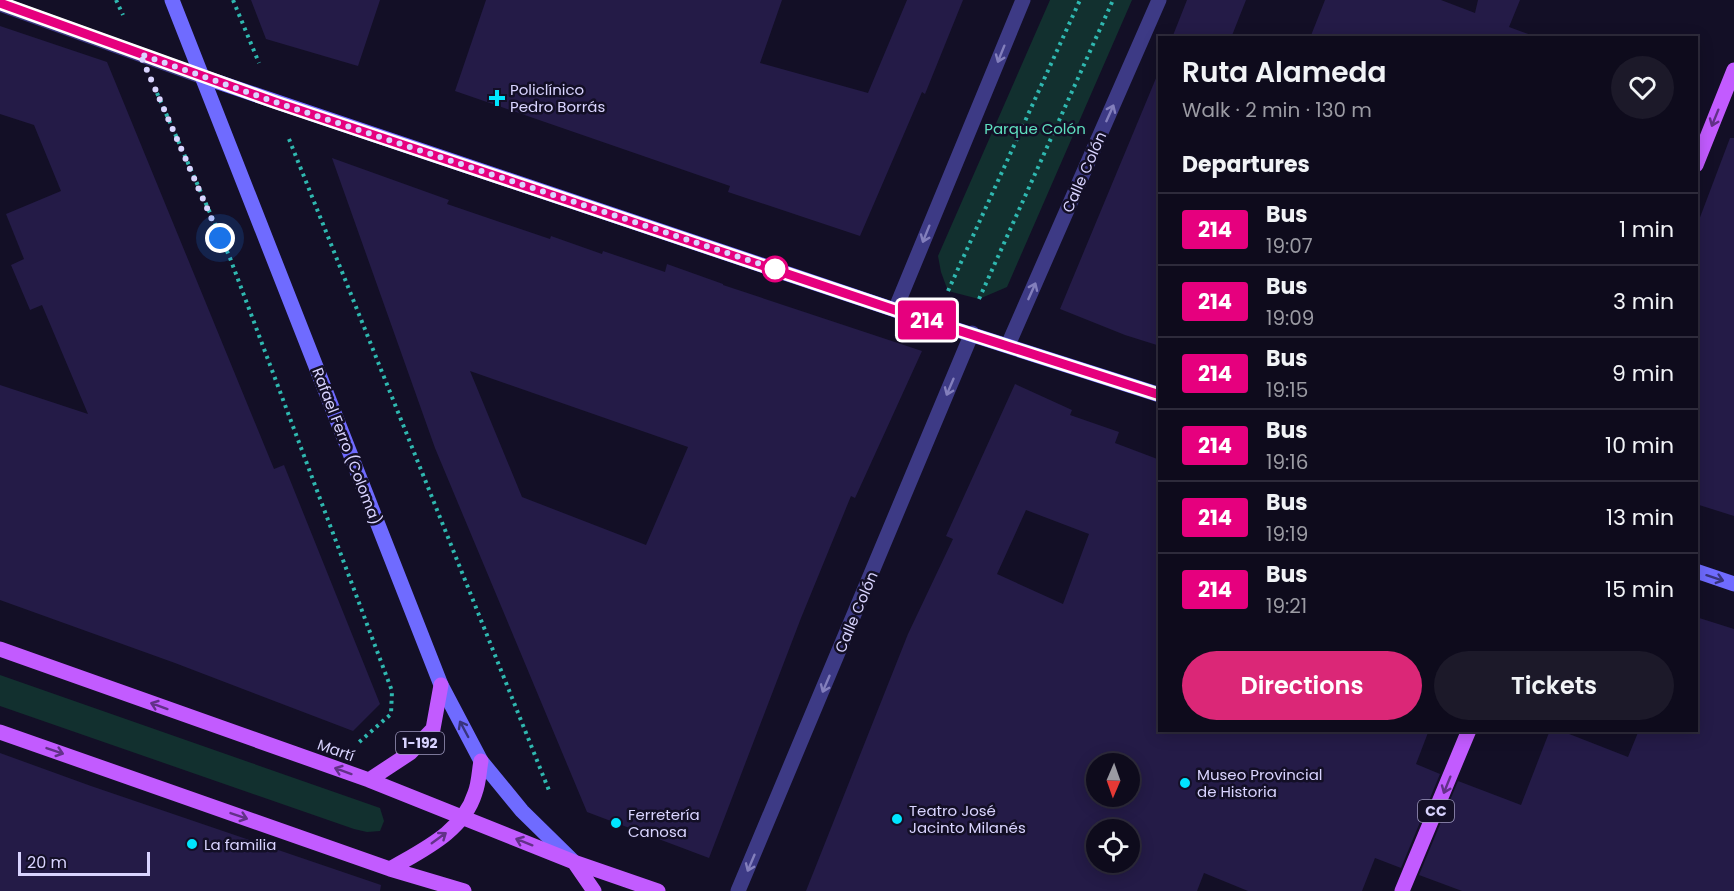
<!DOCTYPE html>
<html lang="en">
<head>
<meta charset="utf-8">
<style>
  :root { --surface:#0e0b1c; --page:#1c1929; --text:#f1f3f6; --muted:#9b9ba3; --line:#2e2b3b; --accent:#db2777 }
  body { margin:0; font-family:Poppins,sans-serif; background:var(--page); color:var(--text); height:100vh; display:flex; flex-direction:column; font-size:22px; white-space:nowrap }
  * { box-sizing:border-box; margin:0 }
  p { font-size:20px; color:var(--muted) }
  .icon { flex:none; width:33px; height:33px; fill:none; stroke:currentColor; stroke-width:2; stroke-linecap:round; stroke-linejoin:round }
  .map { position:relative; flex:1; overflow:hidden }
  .sheet { position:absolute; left:1158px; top:36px; width:540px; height:696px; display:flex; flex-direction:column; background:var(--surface); border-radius:0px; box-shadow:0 3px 15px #0003,0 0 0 2px var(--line) }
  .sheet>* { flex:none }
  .badge { padding:0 12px; border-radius:4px; font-size:21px; line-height:39px }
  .needle { width:39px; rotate:182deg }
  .buttons { position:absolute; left:1086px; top:753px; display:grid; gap:12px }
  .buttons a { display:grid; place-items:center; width:54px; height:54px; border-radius:50%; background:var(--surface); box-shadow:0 3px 15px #0003,0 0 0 2px var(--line); font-size:30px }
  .scale { position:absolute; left:18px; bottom:15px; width:132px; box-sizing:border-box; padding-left:6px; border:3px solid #d9d4ff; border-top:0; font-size:16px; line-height:21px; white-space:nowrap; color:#d9d4ff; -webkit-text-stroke:4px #130f26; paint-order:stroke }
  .you { position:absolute; width:30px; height:30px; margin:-15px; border:4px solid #fff; border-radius:50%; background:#1a73e8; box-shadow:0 0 0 9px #1a73e833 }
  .map>.badge { position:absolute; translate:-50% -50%; box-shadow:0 0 0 3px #fff }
  h2 { padding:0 24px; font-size:22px; line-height:54px }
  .round { display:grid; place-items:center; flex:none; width:63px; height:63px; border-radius:32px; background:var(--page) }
  .head { display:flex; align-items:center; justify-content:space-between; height:102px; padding:0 24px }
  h1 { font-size:28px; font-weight:600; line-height:45px }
  .primary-button { display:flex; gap:12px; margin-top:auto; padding:12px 24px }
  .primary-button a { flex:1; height:69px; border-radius:36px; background:var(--accent); color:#fff; font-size:24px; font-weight:600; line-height:69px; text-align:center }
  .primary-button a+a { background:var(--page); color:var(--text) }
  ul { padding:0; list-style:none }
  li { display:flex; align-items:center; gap:18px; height:72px; padding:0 24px; border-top:2px solid var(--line) }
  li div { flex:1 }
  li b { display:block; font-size:22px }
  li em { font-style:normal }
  li .badge { min-width:66px; font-weight:700; text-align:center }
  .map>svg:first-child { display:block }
</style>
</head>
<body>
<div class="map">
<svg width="1734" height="891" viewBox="0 0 1734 891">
  <rect width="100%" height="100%" fill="#130f26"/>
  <path fill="#12302f" d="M1050,0H1132L1007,287L979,299L948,291L941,272L938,256Z
    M0,675L380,808L384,821L380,831L367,832L354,829L0,706Z"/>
  <path fill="#241b47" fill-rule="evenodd" d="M251,0H380L358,66L266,39Z
    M486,0H782L760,63L868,93L907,0H963L925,94L922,92L860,236L728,192L730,186L455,91Z
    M1187,0H1246L1231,38H1172Z
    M1325,0H1441L1475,13L1478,0H1520L1509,27L1531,35L1530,38H1310Z
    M0,26L107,62L274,469L284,465L380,704L353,731L175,663L0,600V385L88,414L42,305L30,310L11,265L24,259L6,214L61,191L34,125L0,114Z
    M1159,71H1160V346L1125,335L1060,309Z
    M1730,138H1734V516L1696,504V228Z
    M332,158L449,200L447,204L550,239L551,236L602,254L603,251L665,272L667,264L723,284V285L922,351L855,498L851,496L801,618L709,858L587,812L435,448ZM470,371L688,447L646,545L522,497Z
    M1015,384L1072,410L1070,415L1119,432L1115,443L1160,460V730H1429L1416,764L1440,774L1401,868L1375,858L1362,891H1248L1204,873L1197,891H806L908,634L953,539L946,536ZM1026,510L1089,534L1063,604L997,574ZM1096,764H1130V796H1096ZM1096,830H1130V862H1096Z
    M1696,617L1734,629V891H1462L1419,875L1458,781L1521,805L1550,730H1559L1628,757L1639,730H1696Z
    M0,753L91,786L381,885L380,891H0Z"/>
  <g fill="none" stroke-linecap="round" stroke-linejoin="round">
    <path stroke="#2fb8b0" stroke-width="4" stroke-dasharray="3 4.5" stroke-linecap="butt" d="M116,0L123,15
      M233,0L259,63
      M157,93L230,258L392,691L391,714L358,743
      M289,139L550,793
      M948,291L1080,0
      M979,299L1113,0"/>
    <path stroke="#3d3a85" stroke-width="15" d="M895,310L1023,0
      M1008,345L1159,0"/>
    <path stroke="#3d3a85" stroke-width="15" d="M0,4L203,77
      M738,891L972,333"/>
    <path stroke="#6f6bff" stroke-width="15" d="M172,0L441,685L481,761L522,811L574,862
      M203,77L895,310L1160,395
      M1696,571L1734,584"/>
    <path stroke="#c25bff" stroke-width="15" d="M1696,165L1734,70
      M0,649L369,780L574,862L658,891
      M0,732L390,869L464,891
      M369,780L410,753L433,729L441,685
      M574,862L594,891
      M390,869C422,850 463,832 475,793C479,783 479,771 481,761
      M1402,891L1469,730"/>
  </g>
  <defs><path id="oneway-shaft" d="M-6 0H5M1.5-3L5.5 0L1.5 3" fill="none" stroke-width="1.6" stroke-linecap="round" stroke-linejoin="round" transform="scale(1.5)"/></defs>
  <g stroke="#837fbc">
    <use href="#oneway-shaft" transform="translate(1001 54) rotate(112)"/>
    <use href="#oneway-shaft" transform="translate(1110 113) rotate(-66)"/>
    <use href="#oneway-shaft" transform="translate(926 234) rotate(112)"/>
    <use href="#oneway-shaft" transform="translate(1032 291) rotate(-66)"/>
    <use href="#oneway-shaft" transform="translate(950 387) rotate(113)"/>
    <use href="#oneway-shaft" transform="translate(826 684) rotate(113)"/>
    <use href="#oneway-shaft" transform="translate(751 863) rotate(113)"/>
  </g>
  <g stroke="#623188">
    <use href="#oneway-shaft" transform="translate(1715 118) rotate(112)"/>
    <use href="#oneway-shaft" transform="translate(159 706) rotate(-160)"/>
    <use href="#oneway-shaft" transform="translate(55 751) rotate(19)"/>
    <use href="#oneway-shaft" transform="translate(343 771) rotate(-160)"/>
    <use href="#oneway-shaft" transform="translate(1447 785) rotate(112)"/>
    <use href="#oneway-shaft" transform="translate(239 816) rotate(19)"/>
    <use href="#oneway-shaft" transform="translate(439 838) rotate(-36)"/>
    <use href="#oneway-shaft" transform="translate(524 842) rotate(-158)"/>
  </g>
  <g stroke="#38347d">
    <use href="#oneway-shaft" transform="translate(1715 578) rotate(18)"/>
    <use href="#oneway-shaft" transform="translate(464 729) rotate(-118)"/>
  </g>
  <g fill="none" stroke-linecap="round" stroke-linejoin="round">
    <g stroke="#fff" stroke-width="14">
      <path id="line" d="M0,3L275,102L895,310L1160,395"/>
    </g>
    <use href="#line" stroke="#e6007e" stroke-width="9"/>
    <path stroke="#d9d4ff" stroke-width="6" stroke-dasharray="0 10.8" d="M220,238L140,54L275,102L775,269"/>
  </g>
  <g fill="#00e5ff" stroke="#130f26" stroke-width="2">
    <path d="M494 89h6v6h6v6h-6v6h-6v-6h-6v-6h6z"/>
    <circle cx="1185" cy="783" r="6"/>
    <circle cx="897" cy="819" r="6"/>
    <circle cx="616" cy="823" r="6"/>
    <circle cx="192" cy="844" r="6"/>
  </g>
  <circle fill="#fff" stroke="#e6007e" stroke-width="3" cx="775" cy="269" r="12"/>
  <g text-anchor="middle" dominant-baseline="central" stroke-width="5" stroke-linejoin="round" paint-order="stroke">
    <g fill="#130f26" stroke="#9e99be" stroke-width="1.5">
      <rect x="396" y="732" width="48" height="22" rx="4.5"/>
      <rect x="1418" y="800" width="36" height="22" rx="4.5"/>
    </g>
    <g font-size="14" font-weight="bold" fill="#d9d4ff">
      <text x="420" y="743">1-192</text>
      <text x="1436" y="811">CC</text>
    </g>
    <g font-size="15" fill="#d9d4ff" stroke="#130f26" text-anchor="start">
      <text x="510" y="89">Policlínico<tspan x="510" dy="17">Pedro Borrás</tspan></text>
      <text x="1197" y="774">Museo Provincial<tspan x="1197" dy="17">de Historia</tspan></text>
      <text x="909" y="810">Teatro José<tspan x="909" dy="17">Jacinto Milanés</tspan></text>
      <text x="628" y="814">Ferretería<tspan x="628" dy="17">Canosa</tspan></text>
      <text x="204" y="844">La familia</text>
    </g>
    <g font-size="15" fill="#5fe0c0" stroke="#130f26">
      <text x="1035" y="128">Parque Colón</text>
    </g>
    <g font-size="15" fill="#d9d4ff" stroke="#130f26">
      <text transform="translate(1084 172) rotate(-66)">Calle Colón</text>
      <text transform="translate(347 446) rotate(69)">Rafael Ferro (Coloma)</text>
      <text transform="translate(856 612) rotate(-67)">Calle Colón</text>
      <text transform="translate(336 750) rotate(20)">Martí</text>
    </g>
  </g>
</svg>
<div class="buttons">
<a><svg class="needle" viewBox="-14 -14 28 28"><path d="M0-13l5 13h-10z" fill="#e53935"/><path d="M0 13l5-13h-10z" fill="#9b9ba3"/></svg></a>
<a><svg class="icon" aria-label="locate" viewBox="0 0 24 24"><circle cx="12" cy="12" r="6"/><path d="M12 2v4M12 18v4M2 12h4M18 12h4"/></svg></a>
</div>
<div class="scale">20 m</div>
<div class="you" style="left:220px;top:238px"></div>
<b class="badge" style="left:927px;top:320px;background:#e6007e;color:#fff">214</b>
<section class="sheet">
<div class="head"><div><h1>Ruta Alameda</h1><p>Walk · 2 min · 130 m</p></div><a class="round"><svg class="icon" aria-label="heart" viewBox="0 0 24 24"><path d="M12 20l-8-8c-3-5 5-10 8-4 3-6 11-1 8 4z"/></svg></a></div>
<h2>Departures</h2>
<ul>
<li><span class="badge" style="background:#e6007e;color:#fff">214</span><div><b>Bus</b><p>19:07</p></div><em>1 min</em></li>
<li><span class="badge" style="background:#e6007e;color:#fff">214</span><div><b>Bus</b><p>19:09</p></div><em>3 min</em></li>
<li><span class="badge" style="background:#e6007e;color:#fff">214</span><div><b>Bus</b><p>19:15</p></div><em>9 min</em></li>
<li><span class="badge" style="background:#e6007e;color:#fff">214</span><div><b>Bus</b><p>19:16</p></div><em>10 min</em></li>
<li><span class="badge" style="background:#e6007e;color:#fff">214</span><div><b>Bus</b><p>19:19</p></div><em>13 min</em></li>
<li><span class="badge" style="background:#e6007e;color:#fff">214</span><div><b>Bus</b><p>19:21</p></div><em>15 min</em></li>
</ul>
<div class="primary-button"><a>Directions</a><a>Tickets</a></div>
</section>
</div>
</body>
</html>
